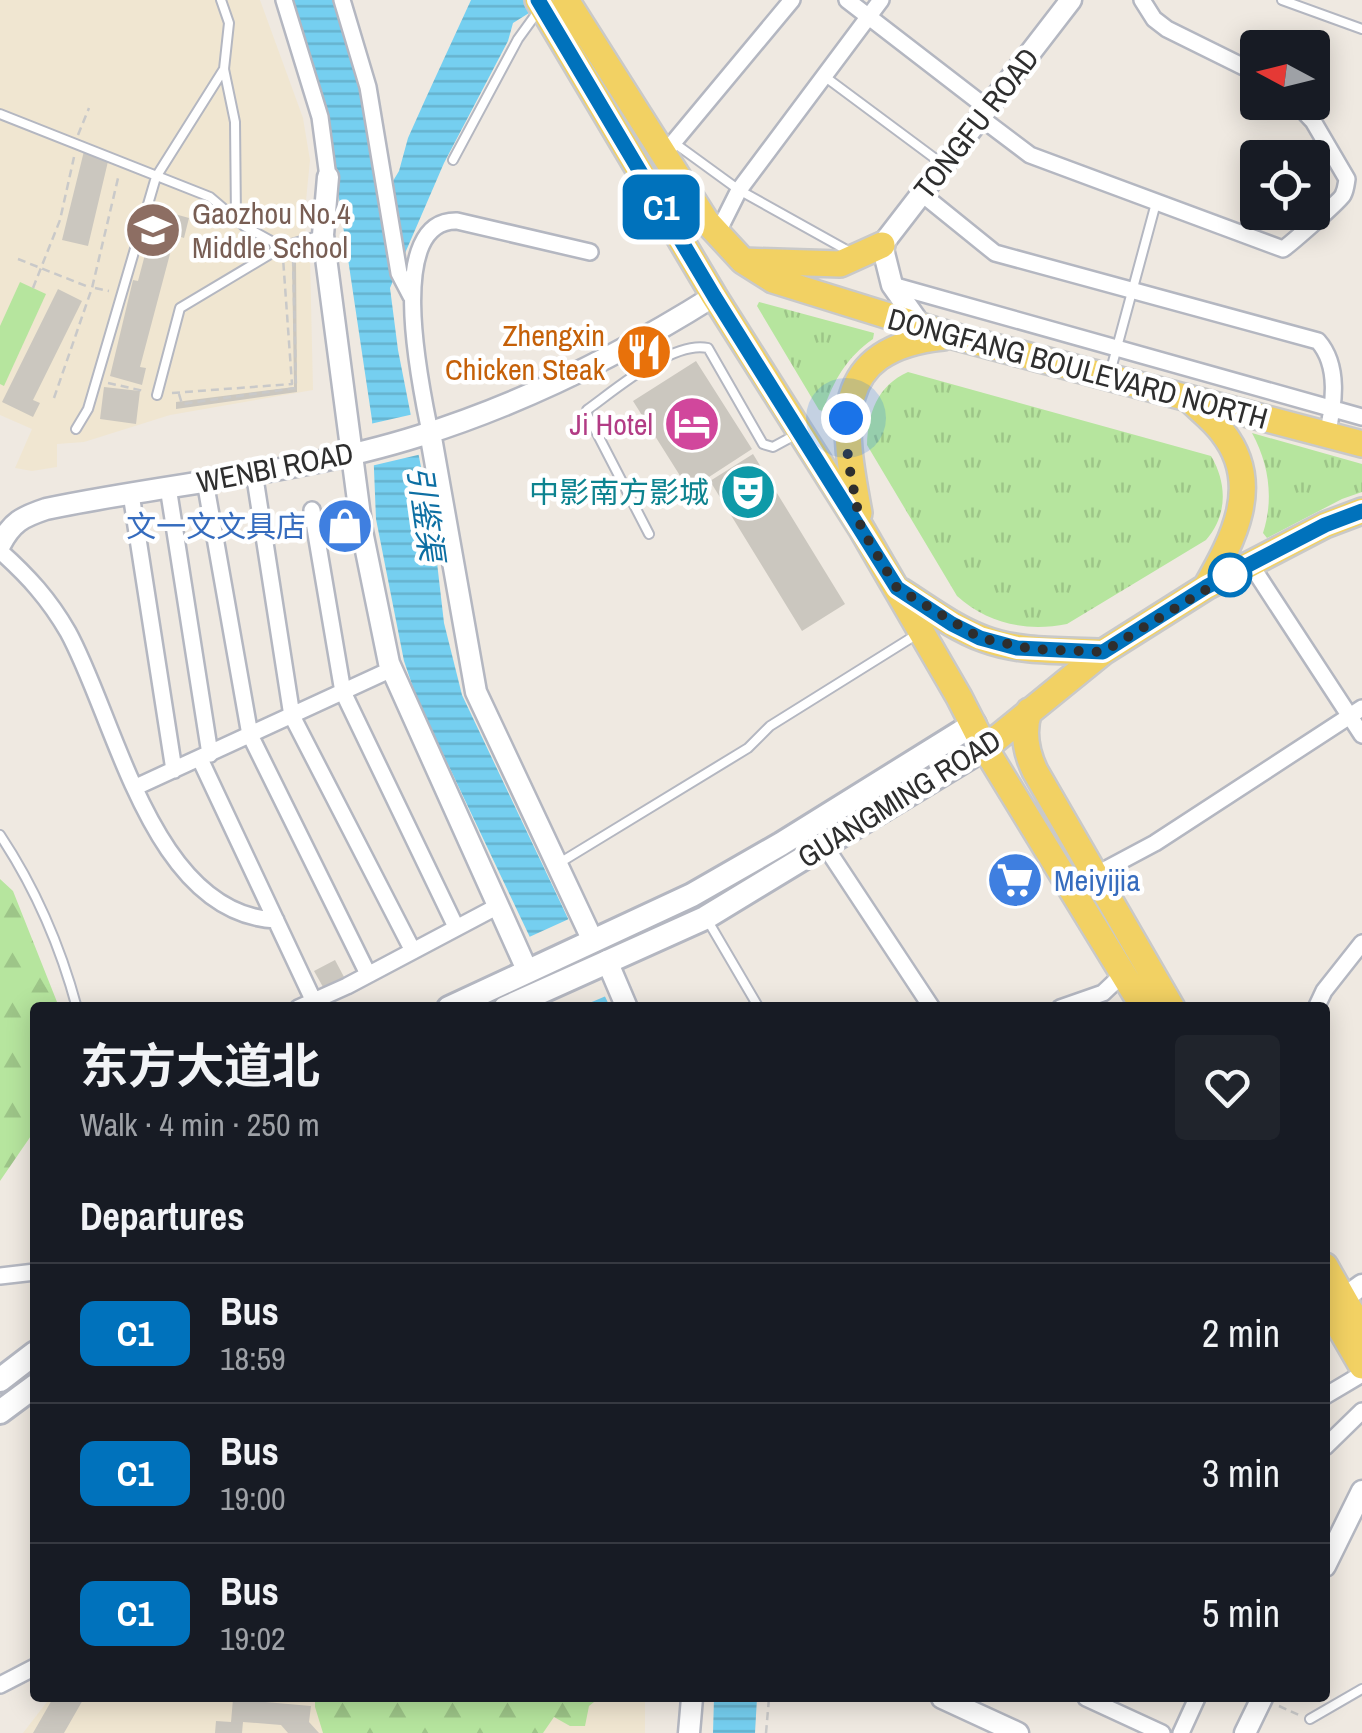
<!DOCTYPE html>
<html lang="en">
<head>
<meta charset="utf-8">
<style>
  :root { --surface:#171b24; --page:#20242c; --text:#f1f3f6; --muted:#9ea1a6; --line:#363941 }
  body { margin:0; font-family:"Archivo Narrow","Noto Sans SC",sans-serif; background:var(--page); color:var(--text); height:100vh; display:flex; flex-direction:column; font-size:38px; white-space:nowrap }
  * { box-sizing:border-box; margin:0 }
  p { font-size:32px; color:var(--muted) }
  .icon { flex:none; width:55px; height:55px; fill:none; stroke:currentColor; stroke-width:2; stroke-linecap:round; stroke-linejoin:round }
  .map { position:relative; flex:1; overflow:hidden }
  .details { position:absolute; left:30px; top:1002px; width:1300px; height:700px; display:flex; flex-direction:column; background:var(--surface); border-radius:10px; box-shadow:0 5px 25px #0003 }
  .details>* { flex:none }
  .badge { padding:0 20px; border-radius:15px; font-size:35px; line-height:65px }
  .needle { width:65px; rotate:277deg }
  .tools { position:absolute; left:1240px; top:30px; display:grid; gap:20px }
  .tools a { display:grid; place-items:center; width:90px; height:90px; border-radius:10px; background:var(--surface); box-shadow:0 5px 25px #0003; font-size:50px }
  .you { position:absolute; width:50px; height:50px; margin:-25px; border:8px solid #fff; border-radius:50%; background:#1a73e8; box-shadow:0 0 0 15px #1a73e833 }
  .map>.badge { position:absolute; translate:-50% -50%; box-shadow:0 0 0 5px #fff }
  h2 { padding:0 50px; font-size:38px; line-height:90px }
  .round { display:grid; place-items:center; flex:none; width:105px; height:105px; border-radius:10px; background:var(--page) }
  .summary { display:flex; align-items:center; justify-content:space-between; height:170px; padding:0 50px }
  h1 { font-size:48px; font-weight:700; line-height:75px }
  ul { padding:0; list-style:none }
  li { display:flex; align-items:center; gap:30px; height:140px; padding:0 50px; border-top:2px solid var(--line) }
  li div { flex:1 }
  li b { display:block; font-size:38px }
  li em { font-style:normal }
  li .badge { min-width:110px; font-weight:700; text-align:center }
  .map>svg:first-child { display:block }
</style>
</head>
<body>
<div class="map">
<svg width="1362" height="1733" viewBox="0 0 1362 1733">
  <defs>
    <pattern id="grass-tufts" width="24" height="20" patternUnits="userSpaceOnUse" patternTransform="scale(2.5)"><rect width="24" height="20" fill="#b6e59e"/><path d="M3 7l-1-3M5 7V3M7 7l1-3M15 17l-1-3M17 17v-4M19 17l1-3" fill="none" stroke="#9dc588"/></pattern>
    <pattern id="forest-firs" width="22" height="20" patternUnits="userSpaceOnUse" patternTransform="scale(2.5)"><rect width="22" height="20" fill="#b6e59e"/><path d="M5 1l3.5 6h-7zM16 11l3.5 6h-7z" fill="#9dc588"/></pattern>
    <pattern id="water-rules" width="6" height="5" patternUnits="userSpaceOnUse" patternTransform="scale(2.5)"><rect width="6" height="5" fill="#75cff0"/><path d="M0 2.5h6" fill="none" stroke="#66b2ce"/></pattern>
  </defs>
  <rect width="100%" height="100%" fill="#efe9e1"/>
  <path fill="#f0e6d1" d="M0,0H260L303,118L310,160L304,221L310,258L313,390L170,415L84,442L57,444V467L32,471L15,468L32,429L0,415Z
    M50,1698H645V1733H23Z"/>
  <path fill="url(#grass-tufts)" d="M759,302L874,333L873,339C846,358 834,380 823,411L819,410L757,306Z
    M908,372L1211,456C1227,483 1228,515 1206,540L1067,624C1027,632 988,624 957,596L867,445C868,413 877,386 908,372Z
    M1252,433L1362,464V492L1342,499L1267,538L1263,533C1274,499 1269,464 1252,433Z"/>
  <path fill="url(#forest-firs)" d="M0,879L13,891L59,1007L35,1008V1130L0,1181Z
    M315,1698H599L589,1706L585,1726H570L554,1717L543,1733H323L315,1707Z"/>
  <path fill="#b6e59e" d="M20,282L46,294L4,386L0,384V326Z"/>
  <path fill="url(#water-rules)" d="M293,0H333L360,93L378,182L393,181L399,171L408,138L425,100L471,0H550L513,23L508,41L444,163L390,288L398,350L433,528L444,623L462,695L610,1007H563L417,699L404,661L376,519L372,420L330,138L323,98Z
    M714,1698H757L755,1733H713Z"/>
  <path fill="#efe9e1" d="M414,414L422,454L371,466L370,424Z
    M571,918L606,996L580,1007H559L527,938Z"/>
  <path fill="#cbc7bf" d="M85,147L110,153L88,246L62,240Z
    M157,209L189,218L184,238L175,235L140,367L146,368L142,385L110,376L133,280L138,281Z
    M292,260H296L297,392L176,409V402L294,387Z
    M58,289L82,301L33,400L40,403L33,417L2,402Z
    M696,361L752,449L689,490L633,401Z
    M104,387L140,391L136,424L100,419Z
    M753,454L845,604L802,631L710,481Z
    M353,515L357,535L328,541L324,521Z
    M335,960L344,977L323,987L314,971Z
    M53,1698H84L64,1733H33Z
    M233,1699L311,1706L309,1722L319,1733H288L281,1725L243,1722L242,1733H215L216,1721L231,1722Z"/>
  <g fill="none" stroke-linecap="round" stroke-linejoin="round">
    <g stroke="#b4b7c1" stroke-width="12">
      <path id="service" d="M221,0L229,23L224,69L235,122L236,219
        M1282,0L1362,29
        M824,76L941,163
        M0,114L210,197L244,226L282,247L321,235
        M673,142L739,190L852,253
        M453,160L518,39L539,10
        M1110,373L1156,203
        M157,395L180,308L282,247
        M76,429L88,409L156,177L224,69
        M649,534L587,414V410C615,390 673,340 708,348L763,444L773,447L797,434
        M0,835C36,889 60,945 77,1008
        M561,862L748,748L770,726L919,633
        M708,921L759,1008
        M1310,1719L1362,1689"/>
    </g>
    <g stroke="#b4b7c1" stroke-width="20">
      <path id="minor" d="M284,0L320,117L328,177
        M342,0L368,87L399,273L411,296
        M847,0L987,108
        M1142,0L1154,19L1167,29L1258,74
        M981,118L1030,155L1283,249C1288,246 1340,201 1343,195C1346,189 1346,185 1347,179L1313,121L1295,102
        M663,155L792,0
        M922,194L995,253L1318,341C1340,366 1334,405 1327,435
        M717,234L739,190L881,0
        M892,285L1362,417
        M430,432C422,392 383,219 457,221L590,252
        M254,472L292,716L412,949
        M205,481L250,735L368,974
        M168,487L210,754
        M131,494L174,770
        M312,510L343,692L456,927
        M0,551C28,576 49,599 68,632C116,719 152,915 276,920
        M1251,565L1362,735
        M200,759L317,1008
        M136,787L392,669
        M825,846L932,1008
        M1095,875L1155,843L1362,708
        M298,1008L347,986L498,906
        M1060,1008L1103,993L1123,974
        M1316,1008L1324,991L1362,943
        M0,1276L35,1272
        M1325,1396L1362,1374
        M1325,1447L1362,1411
        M0,1685L35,1667
        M1086,1698L1162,1733
        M1181,1733L1197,1698"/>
    </g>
    <g stroke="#b4b7c1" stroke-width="25">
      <path id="tertiary" d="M328,177L323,235L362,531L389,663L527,970
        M921,326L892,285L882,245L1071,0
        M430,432L476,692L593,941
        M0,545C12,522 22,517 46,509C170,483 299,474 419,436C524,403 622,354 714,296
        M607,961L627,1008
        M1344,1298L1362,1285
        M1325,1566L1362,1491
        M942,1698L1018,1733
        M689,1733L692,1698
        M1245,1733L1262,1698"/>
    </g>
    <g stroke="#b4b7c1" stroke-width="28">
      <path id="secondary" d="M449,1008L692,895L781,844L974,724
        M505,1008L705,918L985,748
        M0,1380L35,1353
        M0,1412L35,1386"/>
    </g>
    <g stroke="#c9c9c9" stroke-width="30">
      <path id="primary" d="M538,0L714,296L861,528L959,697L985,748L1144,1008
        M566,0L706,221L743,261L773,280L953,336L1362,444
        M743,261L840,264L882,245
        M1189,399C1200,410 1214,420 1223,433C1263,484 1233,540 1206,587
        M859,513C843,427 828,349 943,337
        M901,591C928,608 954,628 984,639C1021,653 1064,650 1103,652
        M1029,711C1022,732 1026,752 1035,771L1172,1008
        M985,748L1103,652L1206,587L1325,525L1362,511
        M1325,1266L1362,1331
        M1325,1302L1362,1366"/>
    </g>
    <path stroke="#c9c9c9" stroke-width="2.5" stroke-dasharray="8 5" stroke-linecap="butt" d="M78,135L89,108
      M18,259L86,286
      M33,288L60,220L74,157
      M95,288L109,291
      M108,383L144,391
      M172,393L292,384L283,258
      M179,394L182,404L296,388L293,257
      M54,398L92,288L119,174
      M1279,1706L1299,1715
      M766,1733L769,1698"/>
    <use href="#service" stroke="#fff" stroke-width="8"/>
    <use href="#minor" stroke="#fff" stroke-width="15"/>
    <use href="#tertiary" stroke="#fff" stroke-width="20"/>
    <use href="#secondary" stroke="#fff" stroke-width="22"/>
    <use href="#primary" stroke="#f2d163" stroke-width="25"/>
  </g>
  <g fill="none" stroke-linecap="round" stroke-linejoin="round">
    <g stroke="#fff" stroke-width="22">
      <path id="line" d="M538,0L714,296L897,588L952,624L980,638L1017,648L1103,652L1206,587L1325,525L1362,511"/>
    </g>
    <use href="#line" stroke="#0072bc" stroke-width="15"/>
    <path stroke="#2e2e2e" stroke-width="10" stroke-dasharray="0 18" d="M846,418L848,460L861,528L897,588L980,638L1032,649L1103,652L1230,575"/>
  </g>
  <defs>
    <g id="school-disc" transform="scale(2.875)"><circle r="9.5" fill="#8d6e63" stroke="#fff"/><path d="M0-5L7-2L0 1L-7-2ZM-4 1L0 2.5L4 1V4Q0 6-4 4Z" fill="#fff"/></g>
    <g id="restaurant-disc" transform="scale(2.875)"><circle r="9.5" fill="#e8710a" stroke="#fff"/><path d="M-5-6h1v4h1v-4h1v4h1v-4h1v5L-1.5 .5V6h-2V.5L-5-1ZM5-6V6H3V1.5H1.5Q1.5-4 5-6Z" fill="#fff"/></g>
    <g id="hotel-disc" transform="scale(2.875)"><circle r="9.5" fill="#d1479c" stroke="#fff"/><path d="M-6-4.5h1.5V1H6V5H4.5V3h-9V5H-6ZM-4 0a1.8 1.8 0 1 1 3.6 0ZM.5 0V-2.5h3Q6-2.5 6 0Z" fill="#fff"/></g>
    <g id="theatre-disc" transform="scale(2.875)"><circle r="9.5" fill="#0f9aa8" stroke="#fff"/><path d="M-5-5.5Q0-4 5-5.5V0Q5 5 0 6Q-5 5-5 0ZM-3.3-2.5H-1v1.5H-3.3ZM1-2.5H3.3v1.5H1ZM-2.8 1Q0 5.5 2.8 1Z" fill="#fff"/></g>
    <g id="shop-disc" transform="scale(2.875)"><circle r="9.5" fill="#3f7fe0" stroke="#fff"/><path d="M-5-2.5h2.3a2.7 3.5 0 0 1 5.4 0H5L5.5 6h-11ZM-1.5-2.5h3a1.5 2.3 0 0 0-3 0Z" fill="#fff"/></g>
    <g id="supermarket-disc" transform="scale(2.875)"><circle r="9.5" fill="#3f7fe0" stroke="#fff"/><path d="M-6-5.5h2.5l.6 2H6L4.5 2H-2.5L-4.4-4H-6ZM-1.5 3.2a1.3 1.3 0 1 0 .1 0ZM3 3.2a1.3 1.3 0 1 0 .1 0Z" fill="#fff"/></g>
  </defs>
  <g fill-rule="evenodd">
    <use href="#school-disc" x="153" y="230"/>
    <use href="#restaurant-disc" x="644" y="352"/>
    <use href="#hotel-disc" x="692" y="424"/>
    <use href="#theatre-disc" x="748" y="492"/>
    <use href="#shop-disc" x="345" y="526"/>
    <use href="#supermarket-disc" x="1015" y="880"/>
  </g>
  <circle fill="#fff" stroke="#0072bc" stroke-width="5" cx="1230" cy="575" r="20"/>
  <g text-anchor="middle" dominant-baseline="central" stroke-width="9" stroke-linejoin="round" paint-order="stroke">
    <g font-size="30" fill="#2e2e2e" stroke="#fff">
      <text transform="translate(976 123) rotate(-52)">TONGFU ROAD</text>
      <text transform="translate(1078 368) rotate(15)">DONGFANG BOULEVARD NORTH</text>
      <text transform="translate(275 467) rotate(-11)">WENBI ROAD</text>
      <text transform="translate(899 798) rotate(-32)">GUANGMING ROAD</text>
    </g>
    <g font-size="30" fill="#785e54" stroke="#fff" text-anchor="start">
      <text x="192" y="213">Gaozhou No.4<tspan x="192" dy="34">Middle School</tspan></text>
    </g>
    <g font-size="30" fill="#c56008" stroke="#fff" text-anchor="end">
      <text x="605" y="335">Zhengxin<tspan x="605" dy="34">Chicken Steak</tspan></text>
    </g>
    <g font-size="30" fill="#b23c85" stroke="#fff" text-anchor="end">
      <text x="653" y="424">Ji Hotel</text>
    </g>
    <g font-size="30" fill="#0d838f" stroke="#fff" text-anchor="end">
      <text x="709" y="492">中影南方影城</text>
    </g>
    <g font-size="30" fill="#366cbe" stroke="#fff" text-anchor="end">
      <text x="306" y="526">文一文文具店</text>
      <text x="1054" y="880" text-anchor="start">Meiyijia</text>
    </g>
    <g font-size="32" font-style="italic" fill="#0d6fa3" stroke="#fff">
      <text transform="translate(426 513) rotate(82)">引鉴渠</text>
    </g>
  </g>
</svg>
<div class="tools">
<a><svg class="needle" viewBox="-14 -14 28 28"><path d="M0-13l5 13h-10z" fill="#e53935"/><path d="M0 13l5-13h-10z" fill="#9ea1a6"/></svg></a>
<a><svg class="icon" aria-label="locate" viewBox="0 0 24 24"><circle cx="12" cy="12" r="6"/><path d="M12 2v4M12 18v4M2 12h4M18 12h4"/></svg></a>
</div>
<div class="you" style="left:846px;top:418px"></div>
<b class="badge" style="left:661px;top:207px;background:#0072bc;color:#fff">C1</b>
<section class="details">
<div class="summary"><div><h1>东方大道北</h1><p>Walk · 4 min · 250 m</p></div><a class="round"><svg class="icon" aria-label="heart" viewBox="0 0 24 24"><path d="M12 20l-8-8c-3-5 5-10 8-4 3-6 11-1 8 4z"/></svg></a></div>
<h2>Departures</h2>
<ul>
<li><span class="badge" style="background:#0072bc;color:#fff">C1</span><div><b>Bus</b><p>18:59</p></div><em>2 min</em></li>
<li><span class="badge" style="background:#0072bc;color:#fff">C1</span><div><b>Bus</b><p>19:00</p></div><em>3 min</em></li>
<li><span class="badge" style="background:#0072bc;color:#fff">C1</span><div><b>Bus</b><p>19:02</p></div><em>5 min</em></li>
</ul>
</section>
</div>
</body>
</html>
